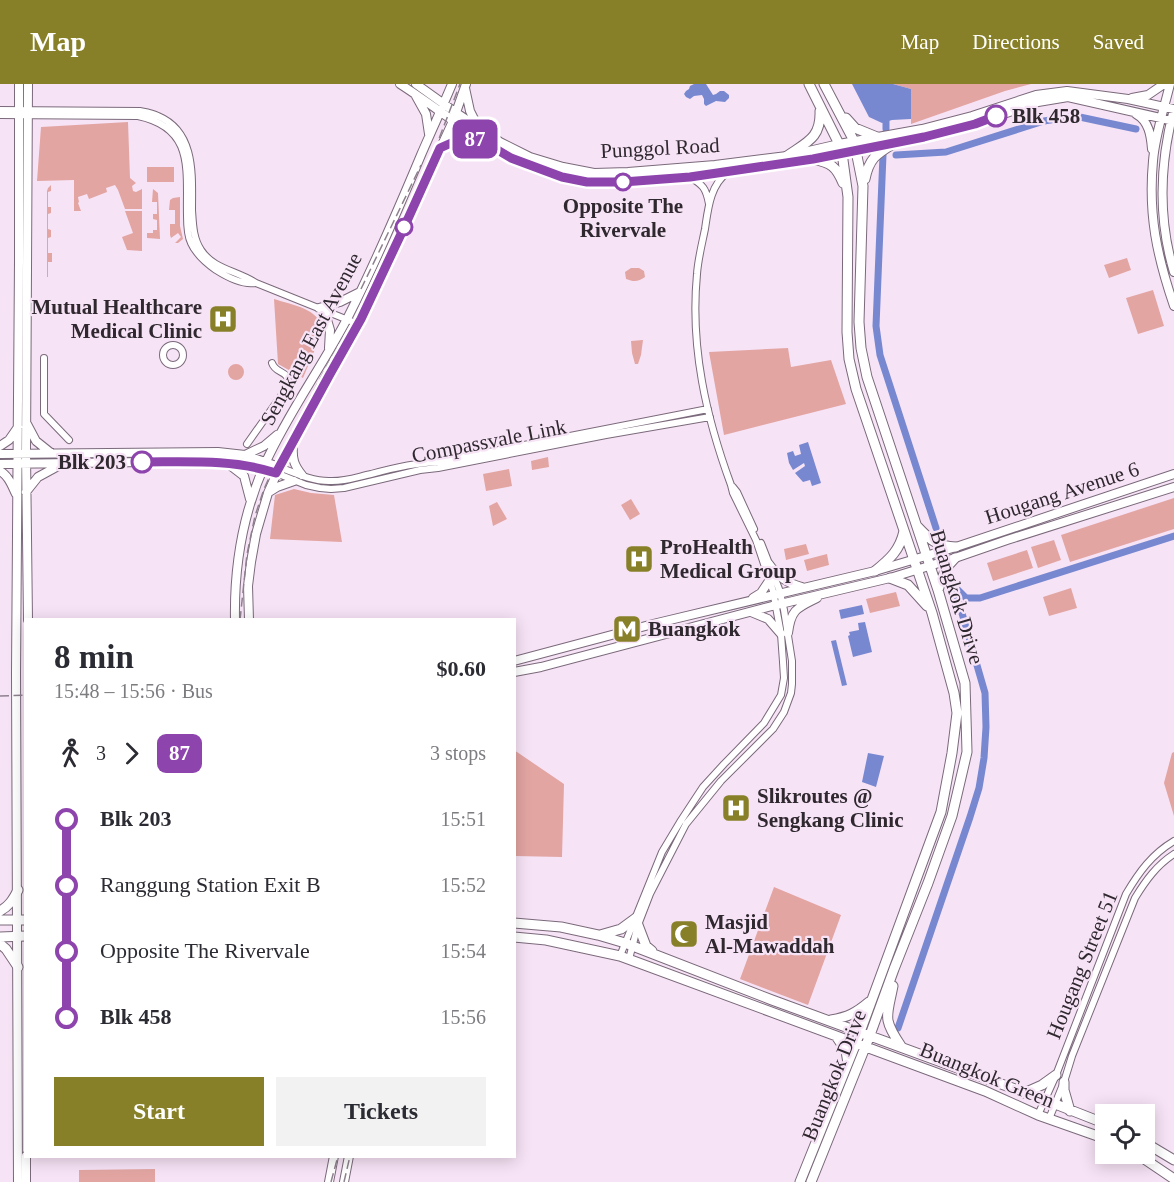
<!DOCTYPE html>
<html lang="en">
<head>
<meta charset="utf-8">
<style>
  :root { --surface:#fff; --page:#f2f2f3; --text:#2b2b33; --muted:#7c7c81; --accent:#888028 }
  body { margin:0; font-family:Georgia,serif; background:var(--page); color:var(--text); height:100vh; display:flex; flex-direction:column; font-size:22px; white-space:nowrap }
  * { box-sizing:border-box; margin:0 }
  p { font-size:20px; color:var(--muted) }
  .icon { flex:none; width:33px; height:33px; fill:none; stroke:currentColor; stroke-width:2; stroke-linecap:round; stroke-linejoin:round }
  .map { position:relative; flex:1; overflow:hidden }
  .details { position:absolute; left:24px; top:534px; width:492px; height:540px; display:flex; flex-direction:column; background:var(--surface); border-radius:0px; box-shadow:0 3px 15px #0003 }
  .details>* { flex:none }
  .badge { padding:0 12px; border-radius:9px; font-size:21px; line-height:39px }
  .tools { position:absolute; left:1095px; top:1020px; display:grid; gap:12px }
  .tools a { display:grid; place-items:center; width:60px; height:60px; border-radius:0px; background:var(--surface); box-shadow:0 3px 15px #0003; font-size:30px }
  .map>.badge { position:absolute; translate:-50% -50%; box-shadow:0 0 0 3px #fff }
  .legs { display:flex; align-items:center; gap:9px; height:66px; padding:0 30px; font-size:20px }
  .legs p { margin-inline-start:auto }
  .summary { display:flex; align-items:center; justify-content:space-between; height:102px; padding:0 30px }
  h1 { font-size:33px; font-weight:800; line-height:45px }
  .action { display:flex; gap:12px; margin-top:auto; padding:12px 30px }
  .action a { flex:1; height:69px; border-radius:0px; background:var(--accent); color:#fff; font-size:24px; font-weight:800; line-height:69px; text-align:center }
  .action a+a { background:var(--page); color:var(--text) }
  ul { padding:0 30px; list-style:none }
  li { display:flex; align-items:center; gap:21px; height:66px; font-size:22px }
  li i { display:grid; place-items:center; width:9px; height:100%; margin:0 8px; background:currentColor }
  li i::after { content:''; width:15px; height:15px; margin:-8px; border:4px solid; border-radius:50%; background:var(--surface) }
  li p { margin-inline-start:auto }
  li:first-child i { background:linear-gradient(#0000 50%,currentColor 0) }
  li:last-child i { background:linear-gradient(currentColor 50%,#0000 0) }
  header { display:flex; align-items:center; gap:36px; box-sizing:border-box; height:84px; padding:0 30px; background:var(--accent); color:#fff }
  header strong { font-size:28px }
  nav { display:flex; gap:33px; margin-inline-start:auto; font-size:21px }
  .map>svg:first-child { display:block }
</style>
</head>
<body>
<header>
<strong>Map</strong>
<nav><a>Map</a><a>Directions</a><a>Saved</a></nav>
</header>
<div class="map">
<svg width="1174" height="1098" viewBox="0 0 1174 1098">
  <rect width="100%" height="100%" fill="#f7e3f6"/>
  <path fill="#e2a5a2" d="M893,0H1031L1005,7L911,40V5Z
    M128,38L130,94L136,99L132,102L133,107L136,108L142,105V125H125L118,106L115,101L106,104L107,108L89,115L87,110L78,113L79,118L78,119L81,127H74V96L37,97L41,43Z
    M147,83H174V98H147Z
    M51,101V107L48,108V123H51V129L48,130V145L51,146V153L48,154V169H52V178H48V193H47V107L48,104Z
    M153,105L158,109L160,155L147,154V149H153V146H157V136L153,135V130H157V118H152Z
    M180,113V142L183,155L178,159H175L181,153L178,149L171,154L170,151V140H175V126H169L170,116L173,114Z
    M125,127H142V167L127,166L122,153L133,149Z
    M1127,174L1131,186L1109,194L1104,181Z
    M631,184H639L644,187L645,193C638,198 634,198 626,195L625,188Z
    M1153,206L1164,242L1138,250L1126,214Z
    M274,215C292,221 319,224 323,246L303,294L278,280Z
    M643,256L641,271L638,280H635L632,269L631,257Z
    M788,264L791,283L831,276L846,320L724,351L709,268Z
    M228 288a8 8 0 1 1 16 0a8 8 0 1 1-16 0Z
    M548,373L549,383L532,386L531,377Z
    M509,385L512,402L486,407L483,390Z
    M294,405L311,409L334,411L342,458L270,455L275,411Z
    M1174,414V445L1070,478L1061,451Z
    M631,415L640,430L630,436L621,421Z
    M497,418L507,435L493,442L489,422Z
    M1054,456L1061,476L1038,484L1031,463Z
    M806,460L809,470L786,476L784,465Z
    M1027,466L1033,484L993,497L987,479Z
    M827,470L829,481L807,487L804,476Z
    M1071,504L1077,524L1049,532L1043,513Z
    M896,508L900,522L870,529L866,515Z
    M514,666L564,700L562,773L515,772Z
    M1174,668V732L1164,699L1172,669Z
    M774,803L841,831L808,921L740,895Z
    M155,1085V1098H79V1086Z"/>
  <path fill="#7788d0" d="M694,0H706L713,11L716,10L720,7H724L729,11V14L725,18L716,17L706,22L704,20V15L702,11L694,12L690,15L686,13L684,10L686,7L689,5L690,2Z
    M852,0H893L911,5V35L892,36L882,39L869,33Z
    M808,358L821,399L812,402L810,396L803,398L795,389L805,382L804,379L793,386L789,379L787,369L793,367L795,372L801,370L799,361Z
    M862,521L864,530L841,535L839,526Z
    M865,538L872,568L853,573L848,552L850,551L849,548L859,546L858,539Z
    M836,556L847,601L842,602L831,557Z
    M868,669L884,672L876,703L862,698Z"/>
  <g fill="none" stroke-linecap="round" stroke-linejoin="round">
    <path stroke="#7788d0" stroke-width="7" d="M886,45V37
      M883,71L876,242L880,271L936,444
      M896,71L946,68L1044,37L1075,32L1136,45
      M956,504L966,514H980L1174,452
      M898,944L970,733L979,704L984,674L986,643L985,609L953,498"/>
    <g stroke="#7b6a7b" stroke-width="8">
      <path id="street" d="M0,26L140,27C145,28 152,29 158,32C196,48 192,92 192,126C193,140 193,154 201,166C213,185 238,187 256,199L358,240
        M0,31L138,32C195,44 186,86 187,132C187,141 187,151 191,159C196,170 206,179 216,186C227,193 242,201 255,199
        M690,93C703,101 706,104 709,120
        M163 271a10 10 0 1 1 20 0a10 10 0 1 1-20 0Z
        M44,274V330L69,356
        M247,360L288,302C290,285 276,291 272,279
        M279,383C295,389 312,397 329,397C344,398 357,393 371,390C393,384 414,379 437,378L708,325
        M276,389L306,401L320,404L331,405L344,404L420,386L438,384L606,351L710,333
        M733,403L737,408L754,445
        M620,872L662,768L680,738L703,703L724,680L764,639L781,611L784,594L783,578L781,550L773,507L756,456L733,409L731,401C706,333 690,263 697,190C698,175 702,160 705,145C708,125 710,101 728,88
        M629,875L638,841L650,810L686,740L721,697L773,645L784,628L791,609L792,600V577L784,526L779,505L761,459
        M1038,1031L1056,991L1126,810C1139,788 1152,770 1174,757
        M1049,1035L1064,998L1072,972L1135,814C1146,796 1157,781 1174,770"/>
    </g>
    <g stroke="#7b6a7b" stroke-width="10">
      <path id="secondary" d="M400,0C465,42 517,93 599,99L691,93L813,75L924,53L975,40L1038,18L1068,13L1174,37
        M416,0L455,28L500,58L530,73L563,83L594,89L628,88L715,81L787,72L839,60L922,45L972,32L1036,11L1067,7L1128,15L1174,25C1160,78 1158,135 1174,188
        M1170,0C1164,25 1155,51 1153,77C1148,131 1157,172 1174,222
        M465,4L470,27L478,43
        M416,12L426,30L429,50
        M1132,14L1148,11L1164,0
        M1136,30C1149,37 1151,52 1152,65
        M441,64L458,56L479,55
        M319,224L340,218L360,208
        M324,226L330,246L329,264
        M27,340L36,357L51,369
        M0,362L9,356L18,343
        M293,362C292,375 294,381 302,391
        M0,370L218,368L245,371L279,383
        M245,371L264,362L277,351
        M0,380C49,379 99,379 148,378C191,378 235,376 276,389
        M231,382L244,392L250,415
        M0,387C9,392 12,402 16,410
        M26,408L38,393L60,381
        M269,408L277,403L294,397
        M769,480C778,493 787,499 802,503
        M753,514L761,509L769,497
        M751,528L768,535L781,550
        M28,536L26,370L28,0
        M235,536C234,483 243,429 265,380C288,329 322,283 348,233C375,180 398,126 421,71C431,48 442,24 452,0
        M249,536L248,502L251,478L256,450L268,409L282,378L361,235L402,148L453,37L466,0
        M788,549C791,525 797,524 817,514
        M514,577L653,540L875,487L956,463L1174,390
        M514,588L541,583L772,522L890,494L955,474L1007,456L1174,403
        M18,1098L16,589L19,177V0
        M26,1098V1072
        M329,1098L334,1072
        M344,1098L349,1072"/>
    </g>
    <g stroke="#7b6a7b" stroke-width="11">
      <path id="primary" d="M846,34L855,44L877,53
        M787,72C807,58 821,54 820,27
        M813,75C831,79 836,82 843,99
        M865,95C869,75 876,70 893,60
        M917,442C930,456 936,462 956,463
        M875,487C890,475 900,466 904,447
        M890,494L908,501L927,522
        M938,506L946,484L955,474
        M0,827C9,822 13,816 18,806
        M0,836H26
        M514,839L561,843L598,851L625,859L772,916L1045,1016L1106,1040
        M638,841L646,862L652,867
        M600,851L621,845L636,834
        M0,853L26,852
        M514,853L546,856L620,872L985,1007L1038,1031L1106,1055
        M0,860L6,865L18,883
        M893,902C887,933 882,934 901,962
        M831,936C848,933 856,929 869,918
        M836,952L846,967L848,979
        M1064,998V1006L1070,1027
        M1024,1009L1042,1001L1056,991
        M1144,1058L1174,1076
        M1137,1070L1174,1095
        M800,1098L856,959L941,728L952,669L957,629L954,609L932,529L856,305L849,275L847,248L848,113L843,76L839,60L809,0
        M811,1098L870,951L894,885L928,799L952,732L967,668L965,599L938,506L867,293L861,264L859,238L863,102L854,57L824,0"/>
    </g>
    <use href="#street" stroke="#fff" stroke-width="6"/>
    <use href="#secondary" stroke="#fff" stroke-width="8"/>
    <use href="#primary" stroke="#fff" stroke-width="9"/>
    <path stroke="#8e818e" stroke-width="1.5" stroke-dasharray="9 4.5" stroke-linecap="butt" d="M361,205L421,81
      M240,536L247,470L255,432L264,405L275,381L330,276L363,221L385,176L422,99L460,0
      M0,612L26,611
      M331,1098L338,1072
      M344,1098L350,1072"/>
  </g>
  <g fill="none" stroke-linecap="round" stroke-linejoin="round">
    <g stroke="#fff" stroke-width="14">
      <path id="line-1" d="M142,378C187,378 233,375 276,389L330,290L361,235L402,148L440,64L458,56L479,55L511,74L562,93L587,98H623L690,93L813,75L924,53L975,40L996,32"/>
    </g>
    <use href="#line-1" stroke="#8e44ad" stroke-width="9"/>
  </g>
  <defs>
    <g id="hospital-square" transform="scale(1.5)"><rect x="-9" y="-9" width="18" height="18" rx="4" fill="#888028" stroke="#f7e3f6"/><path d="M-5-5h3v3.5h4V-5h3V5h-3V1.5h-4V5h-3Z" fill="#fff"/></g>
    <g id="metro-square" transform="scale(1.5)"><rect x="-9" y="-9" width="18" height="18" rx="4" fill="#888028" stroke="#f7e3f6"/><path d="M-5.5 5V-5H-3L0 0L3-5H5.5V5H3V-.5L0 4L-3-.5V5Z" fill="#fff"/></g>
    <g id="mosque-square" transform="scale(1.5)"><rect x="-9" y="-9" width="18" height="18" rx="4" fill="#888028" stroke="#f7e3f6"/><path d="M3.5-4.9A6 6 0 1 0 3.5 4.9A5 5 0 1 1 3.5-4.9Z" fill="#fff"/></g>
  </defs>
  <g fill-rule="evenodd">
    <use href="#hospital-square" x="223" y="235"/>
    <use href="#hospital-square" x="639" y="475"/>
    <use href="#metro-square" x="627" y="545"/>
    <use href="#hospital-square" x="736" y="724"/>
    <use href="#mosque-square" x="684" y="850"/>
  </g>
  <g fill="#fff" stroke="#8e44ad" stroke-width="3">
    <circle cx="996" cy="32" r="10"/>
    <circle cx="623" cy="98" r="8"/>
    <circle cx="404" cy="143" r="8"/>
    <circle cx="142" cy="378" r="10"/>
  </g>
  <g text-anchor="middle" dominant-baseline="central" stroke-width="4.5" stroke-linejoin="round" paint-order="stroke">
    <g font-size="21" font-weight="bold" fill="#2f282f" stroke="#f7e3f6" text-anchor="start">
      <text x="1012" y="32">Blk 458</text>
      <text x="623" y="122" text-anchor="middle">Opposite The<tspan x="623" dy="24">Rivervale</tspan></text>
      <text x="126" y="378" text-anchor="end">Blk 203</text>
    </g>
    <g font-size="21" fill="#2f282f" stroke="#f7e3f6">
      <text transform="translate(660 64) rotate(-3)">Punggol Road</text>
      <text transform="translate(311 255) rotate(-62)">Sengkang East Avenue</text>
      <text transform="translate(489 357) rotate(-11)">Compassvale Link</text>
      <text transform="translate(1062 409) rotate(-18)">Hougang Avenue 6</text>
      <text transform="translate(957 513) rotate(73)">Buangkok Drive</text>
      <text transform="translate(1082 881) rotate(-68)">Hougang Street 51</text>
      <text transform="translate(834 991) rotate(-68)">Buangkok Drive</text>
      <text transform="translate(987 991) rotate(22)">Buangkok Green</text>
    </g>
    <g font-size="21" font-weight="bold" fill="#2f282f" stroke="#f7e3f6" text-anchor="start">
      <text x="202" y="223" text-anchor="end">Mutual Healthcare<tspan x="202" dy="24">Medical Clinic</tspan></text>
      <text x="660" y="463">ProHealth<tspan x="660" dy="24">Medical Group</tspan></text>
      <text x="648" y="545">Buangkok</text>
      <text x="757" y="712">Slikroutes @<tspan x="757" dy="24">Sengkang Clinic</tspan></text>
      <text x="705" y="838">Masjid<tspan x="705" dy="24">Al-Mawaddah</tspan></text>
    </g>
  </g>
</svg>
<div class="tools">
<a><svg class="icon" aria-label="locate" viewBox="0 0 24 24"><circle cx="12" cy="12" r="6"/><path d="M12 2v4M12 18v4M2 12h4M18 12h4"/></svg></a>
</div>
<b class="badge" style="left:475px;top:55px;background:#8e44ad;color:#fff">87</b>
<section class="details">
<div class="summary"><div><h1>8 min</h1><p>15:48 – 15:56 · Bus</p></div><b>$0.60</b></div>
<div class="legs"><svg class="icon" aria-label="walk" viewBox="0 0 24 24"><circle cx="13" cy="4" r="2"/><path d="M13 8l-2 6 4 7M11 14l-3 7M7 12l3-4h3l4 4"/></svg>3<svg class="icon" aria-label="forward" viewBox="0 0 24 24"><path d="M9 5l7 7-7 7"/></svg><b class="badge" style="background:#8e44ad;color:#fff">87</b><p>3 stops</p></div>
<ul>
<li><i style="color:#8e44ad"></i><b>Blk 203</b><p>15:51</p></li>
<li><i style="color:#8e44ad"></i><span>Ranggung Station Exit B</span><p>15:52</p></li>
<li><i style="color:#8e44ad"></i><span>Opposite The Rivervale</span><p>15:54</p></li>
<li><i style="color:#8e44ad"></i><b>Blk 458</b><p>15:56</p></li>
</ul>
<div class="action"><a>Start</a><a>Tickets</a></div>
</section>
</div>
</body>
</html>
